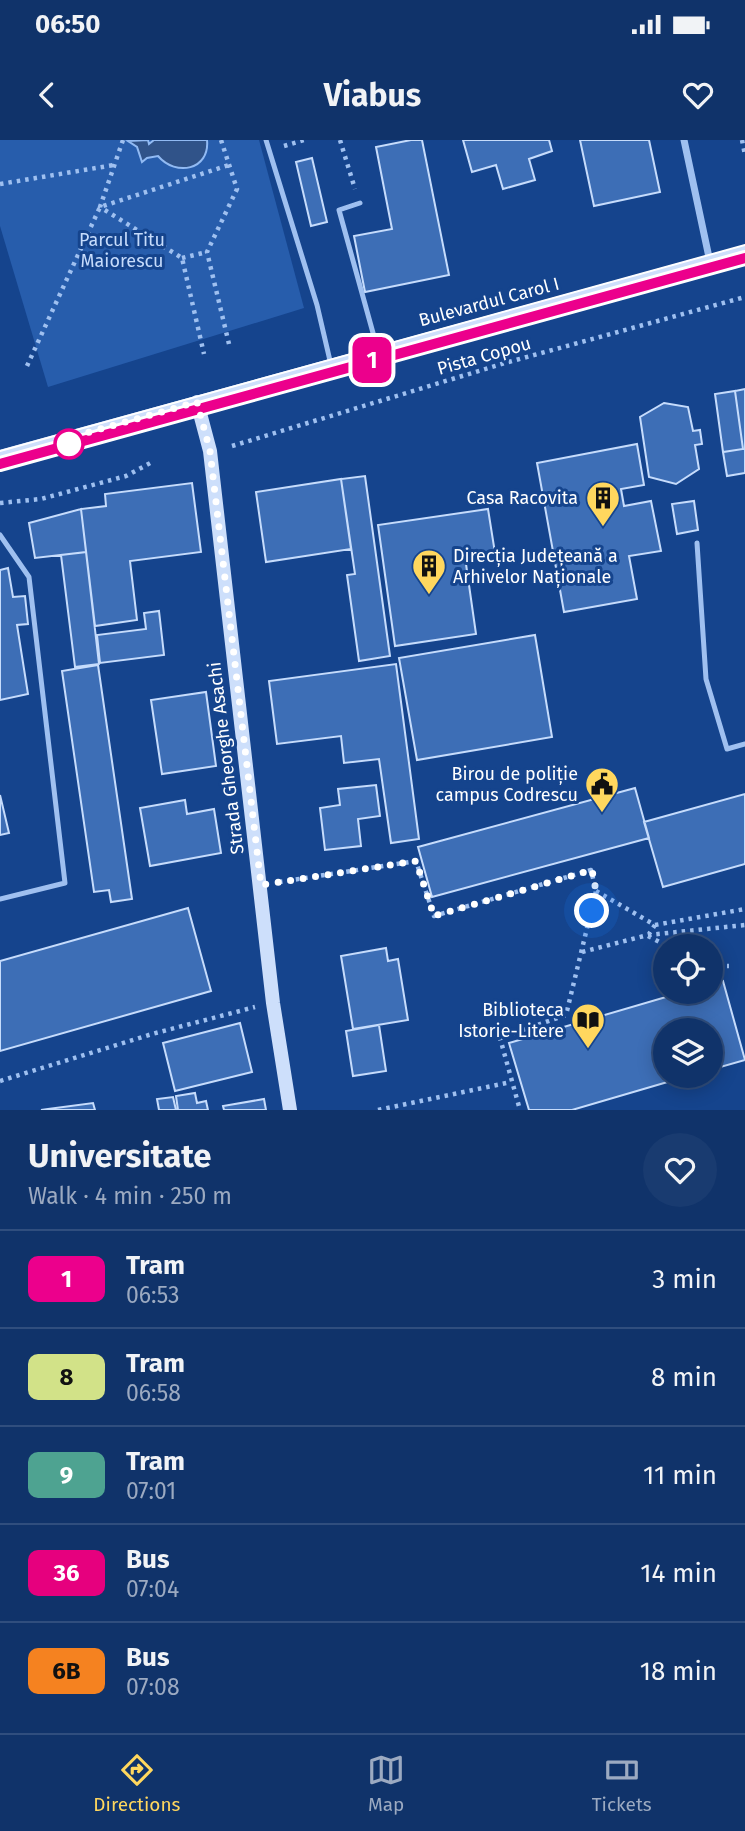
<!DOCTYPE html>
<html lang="en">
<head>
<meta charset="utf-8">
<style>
  :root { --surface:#10336a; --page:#193b70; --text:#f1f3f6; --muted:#9caac1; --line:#304e7e; --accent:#ffd75e }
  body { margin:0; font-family:"Fira Sans",sans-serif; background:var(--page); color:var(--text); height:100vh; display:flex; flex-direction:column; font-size:26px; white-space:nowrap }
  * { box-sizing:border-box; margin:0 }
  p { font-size:23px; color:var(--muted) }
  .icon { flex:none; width:38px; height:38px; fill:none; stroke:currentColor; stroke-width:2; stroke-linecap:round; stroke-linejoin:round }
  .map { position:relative; height:970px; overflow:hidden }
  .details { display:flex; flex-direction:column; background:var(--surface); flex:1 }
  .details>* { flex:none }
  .badge { padding:0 14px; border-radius:10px; font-size:24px; line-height:46px }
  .fabs { position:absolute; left:653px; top:794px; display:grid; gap:14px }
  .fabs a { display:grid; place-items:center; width:70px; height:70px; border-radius:50%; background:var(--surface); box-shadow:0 4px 18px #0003,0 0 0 2px var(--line); font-size:35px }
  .you { position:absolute; width:35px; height:35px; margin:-18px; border:5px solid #fff; border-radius:50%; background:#1a73e8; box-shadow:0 0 0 10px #1a73e833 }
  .map>.badge { position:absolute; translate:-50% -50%; box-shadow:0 0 0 4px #fff }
  .round { display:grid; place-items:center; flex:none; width:74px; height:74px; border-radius:37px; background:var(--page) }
  .summary { display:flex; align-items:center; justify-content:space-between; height:119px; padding:0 28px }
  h1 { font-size:33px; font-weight:700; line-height:52px }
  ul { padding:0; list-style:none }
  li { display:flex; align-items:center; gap:21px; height:98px; padding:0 28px; border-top:2px solid var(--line) }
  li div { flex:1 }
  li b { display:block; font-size:26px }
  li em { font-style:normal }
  li .badge { min-width:77px; font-weight:700; text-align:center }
  .status { display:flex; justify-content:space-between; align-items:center; height:49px; padding:0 35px; background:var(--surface); direction:ltr }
  .status svg { height:19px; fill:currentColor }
  header { display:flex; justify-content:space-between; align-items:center; height:91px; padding:0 28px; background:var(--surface); font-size:32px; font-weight:700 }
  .menu { display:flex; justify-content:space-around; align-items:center; height:98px; border-top:2px solid var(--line); background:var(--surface); font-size:19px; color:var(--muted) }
  .menu a { display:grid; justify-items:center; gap:4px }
  .menu .current { color:var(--accent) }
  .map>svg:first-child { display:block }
</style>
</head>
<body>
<div class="status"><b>06:50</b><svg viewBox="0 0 49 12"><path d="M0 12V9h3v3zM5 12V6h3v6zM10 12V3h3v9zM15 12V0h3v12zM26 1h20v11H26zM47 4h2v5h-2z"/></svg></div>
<header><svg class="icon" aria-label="back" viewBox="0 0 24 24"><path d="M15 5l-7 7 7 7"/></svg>Viabus<svg class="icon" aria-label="heart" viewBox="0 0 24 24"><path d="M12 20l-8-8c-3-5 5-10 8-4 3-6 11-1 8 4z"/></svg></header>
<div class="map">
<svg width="745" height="970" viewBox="0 0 745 970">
  <rect width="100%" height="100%" fill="#15448d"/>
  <path fill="#275dac" d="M0,0H259L304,168L48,247L0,86Z"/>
  <path fill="#305389" stroke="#91baf3" stroke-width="2" d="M148,0L149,4L154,0H207C210,30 176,37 158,16L147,18L142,22L137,7L128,1Z"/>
  <path fill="#3d6eb6" stroke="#c6dcfc" stroke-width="2" d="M411,0H422L449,135L365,152L354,96L392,89L376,7Z
    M463,0H549L552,11L529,19L535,40L503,49L496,25L472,32Z
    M580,0H649L660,52L594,66Z
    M312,18L327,82L311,86L296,22Z
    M745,249V333L727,336L723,312L743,309L735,251Z
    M735,251L743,309L723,312L715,254Z
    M664,263L688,267L693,291L700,290L702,304L695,305L699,329L676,344L649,337L640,277Z
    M637,304L644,345L621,349L624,366L651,361L661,411L629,416L637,459L564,472L537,323Z
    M365,336L390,516L359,521L347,435L355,434L341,339Z
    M341,339L351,409L266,422L256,352Z
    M192,343L201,412L130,421L137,480L95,486L81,369L106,366L105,354Z
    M694,361L698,390L677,394L672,364Z
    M81,369L86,412L35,418L29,383Z
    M488,369L495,413L465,417L476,494L395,506L378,385Z
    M86,412L99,524L75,527L61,415Z
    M8,428L13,457L25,456L28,484L17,485L28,554L0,560V430Z
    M159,471L164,515L100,523L97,495L146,489L144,473Z
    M535,495L552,597L417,620L399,518Z
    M396,524L419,699L391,703L379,619L344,623L341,596L277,604L269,541Z
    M98,525L132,759L111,762L109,750L94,752L62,531Z
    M206,552L216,626L162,634L151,560Z
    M376,645L380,676L358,679L361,706L325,710L320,668L340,665L338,649Z
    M635,648L649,698L432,757L418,707Z
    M745,654V724L663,747L644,682Z
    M0,655L9,693L0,695Z
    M185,660L187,674L214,669L221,713L150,726L140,668Z
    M188,768L211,851L0,911V821Z
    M386,808L388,821L398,819L408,880L353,889L341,816Z
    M723,841L745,920L710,930V891H665V936H688L572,970H529L509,903L683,852H710V844Z
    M240,883L252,932L175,951L163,903Z
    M379,885L386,931L353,936L346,891Z
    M195,953L197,963L206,961L208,970H178L176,956Z
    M173,957L176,970H159L157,959Z
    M264,959L266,970H224L223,966Z
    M93,963L95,970H41L48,969Z"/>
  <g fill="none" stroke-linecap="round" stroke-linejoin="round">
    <path stroke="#9fc0f0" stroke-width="4.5" stroke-dasharray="3.5 5" stroke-linecap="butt" d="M123,0L100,67L182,118L204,214
      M221,0L237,49L207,112L229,204
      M340,0L355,49
      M742,0L745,15
      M284,6L304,0
      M0,44L114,25
      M182,118L207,112
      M27,226L100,67L229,25
      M232,306L505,223L745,157
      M0,363L41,359L126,336L154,321
      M279,742L416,721L434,776L591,730L596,751L566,875L500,898L520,970
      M596,751L655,785L649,794
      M655,785L745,769
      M648,796L669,807
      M582,812L648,795L745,785
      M710,826H729
      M0,941L152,894L255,867
      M378,970L511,942"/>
    <path stroke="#9fc0f0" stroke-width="5" d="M266,0L317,165L331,225
      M360,63L339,70L378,211
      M0,395L29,437L65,743L0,759
      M697,403L706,539L727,609L745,604"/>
    <path stroke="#9fc0f0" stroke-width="7" d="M684,0L710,122"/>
    <path stroke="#cddffb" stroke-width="14" d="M197,262L210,311L273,863L290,970
      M0,317L745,112"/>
    <path stroke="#fff" stroke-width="2" d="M0,311L745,105
      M0,324L745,118"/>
  </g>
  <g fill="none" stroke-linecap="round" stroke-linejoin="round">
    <g stroke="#fff" stroke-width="16">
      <path id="line" d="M0,324L745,118"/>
    </g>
    <use href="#line" stroke="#ec008c" stroke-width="10"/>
    <path stroke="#fff" stroke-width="7" stroke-dasharray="0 12.6" d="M69,304L61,300L197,262L210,311L261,745L416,721L434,776L592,730L596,751L592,771"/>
  </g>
  <defs>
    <g id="building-pin" transform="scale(1.75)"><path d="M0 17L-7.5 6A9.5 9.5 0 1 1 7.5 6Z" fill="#ffd75e" stroke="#15448d"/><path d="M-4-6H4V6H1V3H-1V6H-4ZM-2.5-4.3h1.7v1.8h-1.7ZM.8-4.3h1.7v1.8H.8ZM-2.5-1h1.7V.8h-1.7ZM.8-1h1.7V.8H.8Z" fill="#111"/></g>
    <g id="civic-pin" transform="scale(1.75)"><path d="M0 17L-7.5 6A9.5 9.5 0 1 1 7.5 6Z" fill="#ffd75e" stroke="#15448d"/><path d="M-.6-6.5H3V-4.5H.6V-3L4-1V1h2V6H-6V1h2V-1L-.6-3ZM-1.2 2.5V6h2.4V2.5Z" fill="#111"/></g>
    <g id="library-pin" transform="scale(1.75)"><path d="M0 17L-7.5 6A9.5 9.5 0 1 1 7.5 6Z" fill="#ffd75e" stroke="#15448d"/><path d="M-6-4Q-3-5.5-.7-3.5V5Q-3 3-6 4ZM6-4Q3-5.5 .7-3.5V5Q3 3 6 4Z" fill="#111"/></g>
  </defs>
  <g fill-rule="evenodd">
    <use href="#building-pin" x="603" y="358"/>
    <use href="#building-pin" x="429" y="426"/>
    <use href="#civic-pin" x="602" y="644"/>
    <use href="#library-pin" x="588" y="880"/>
  </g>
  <circle fill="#fff" stroke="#ec008c" stroke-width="3.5" cx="69" cy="304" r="14"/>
  <g text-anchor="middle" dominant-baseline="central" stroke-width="6" stroke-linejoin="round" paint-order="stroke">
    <g font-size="18" fill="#c6dcfc" stroke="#15448d">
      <text x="122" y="100">Parcul Titu<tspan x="122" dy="21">Maiorescu</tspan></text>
    </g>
    <g font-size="18" fill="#fff" stroke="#15448d">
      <text transform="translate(489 162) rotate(-15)">Bulevardul Carol I</text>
      <text transform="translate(484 216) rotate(-16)">Pista Copou</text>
      <text transform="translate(226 618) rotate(-97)">Strada Gheorghe Asachi</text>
    </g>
    <g font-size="18" fill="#fff" stroke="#15448d" text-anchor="end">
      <text x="578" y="358">Casa Racovita</text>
      <text x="453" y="416" text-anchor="start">Direcția Județeană a<tspan x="453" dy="21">Arhivelor Naționale</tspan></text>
      <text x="578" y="634">Birou de poliție<tspan x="578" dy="21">campus Codrescu</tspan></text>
      <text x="564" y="870">Biblioteca<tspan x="564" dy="21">Istorie-Litere</tspan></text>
    </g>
  </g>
</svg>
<div class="fabs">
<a><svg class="icon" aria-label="locate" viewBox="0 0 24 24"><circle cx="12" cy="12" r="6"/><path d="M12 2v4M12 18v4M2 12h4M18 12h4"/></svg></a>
<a><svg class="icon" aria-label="layers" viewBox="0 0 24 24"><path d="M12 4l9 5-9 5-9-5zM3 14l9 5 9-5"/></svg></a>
</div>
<div class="you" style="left:592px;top:771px"></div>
<b class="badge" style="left:372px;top:220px;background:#ec008c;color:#fff">1</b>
</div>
<section class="details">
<div class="summary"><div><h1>Universitate</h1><p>Walk · 4 min · 250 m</p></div><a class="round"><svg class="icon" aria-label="heart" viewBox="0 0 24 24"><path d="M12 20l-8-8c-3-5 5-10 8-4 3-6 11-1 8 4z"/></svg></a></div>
<ul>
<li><span class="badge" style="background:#ec008c;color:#fff">1</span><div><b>Tram</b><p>06:53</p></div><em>3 min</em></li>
<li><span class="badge" style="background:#d2e288;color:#111">8</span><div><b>Tram</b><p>06:58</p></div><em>8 min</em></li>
<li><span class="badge" style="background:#4ea391;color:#fff">9</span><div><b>Tram</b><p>07:01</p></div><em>11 min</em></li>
<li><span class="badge" style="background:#e6007e;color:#fff">36</span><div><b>Bus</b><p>07:04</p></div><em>14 min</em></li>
<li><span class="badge" style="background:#f58220;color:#111">6B</span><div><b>Bus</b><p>07:08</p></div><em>18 min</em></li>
</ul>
</section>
<nav class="menu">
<a class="current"><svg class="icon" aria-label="directions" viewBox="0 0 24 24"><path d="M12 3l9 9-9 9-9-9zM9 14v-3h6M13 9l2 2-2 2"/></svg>Directions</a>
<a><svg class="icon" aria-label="map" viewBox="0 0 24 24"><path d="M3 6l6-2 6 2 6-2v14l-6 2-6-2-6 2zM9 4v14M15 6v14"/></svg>Map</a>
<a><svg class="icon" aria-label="tickets" viewBox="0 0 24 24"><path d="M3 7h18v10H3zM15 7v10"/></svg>Tickets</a>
</nav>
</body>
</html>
